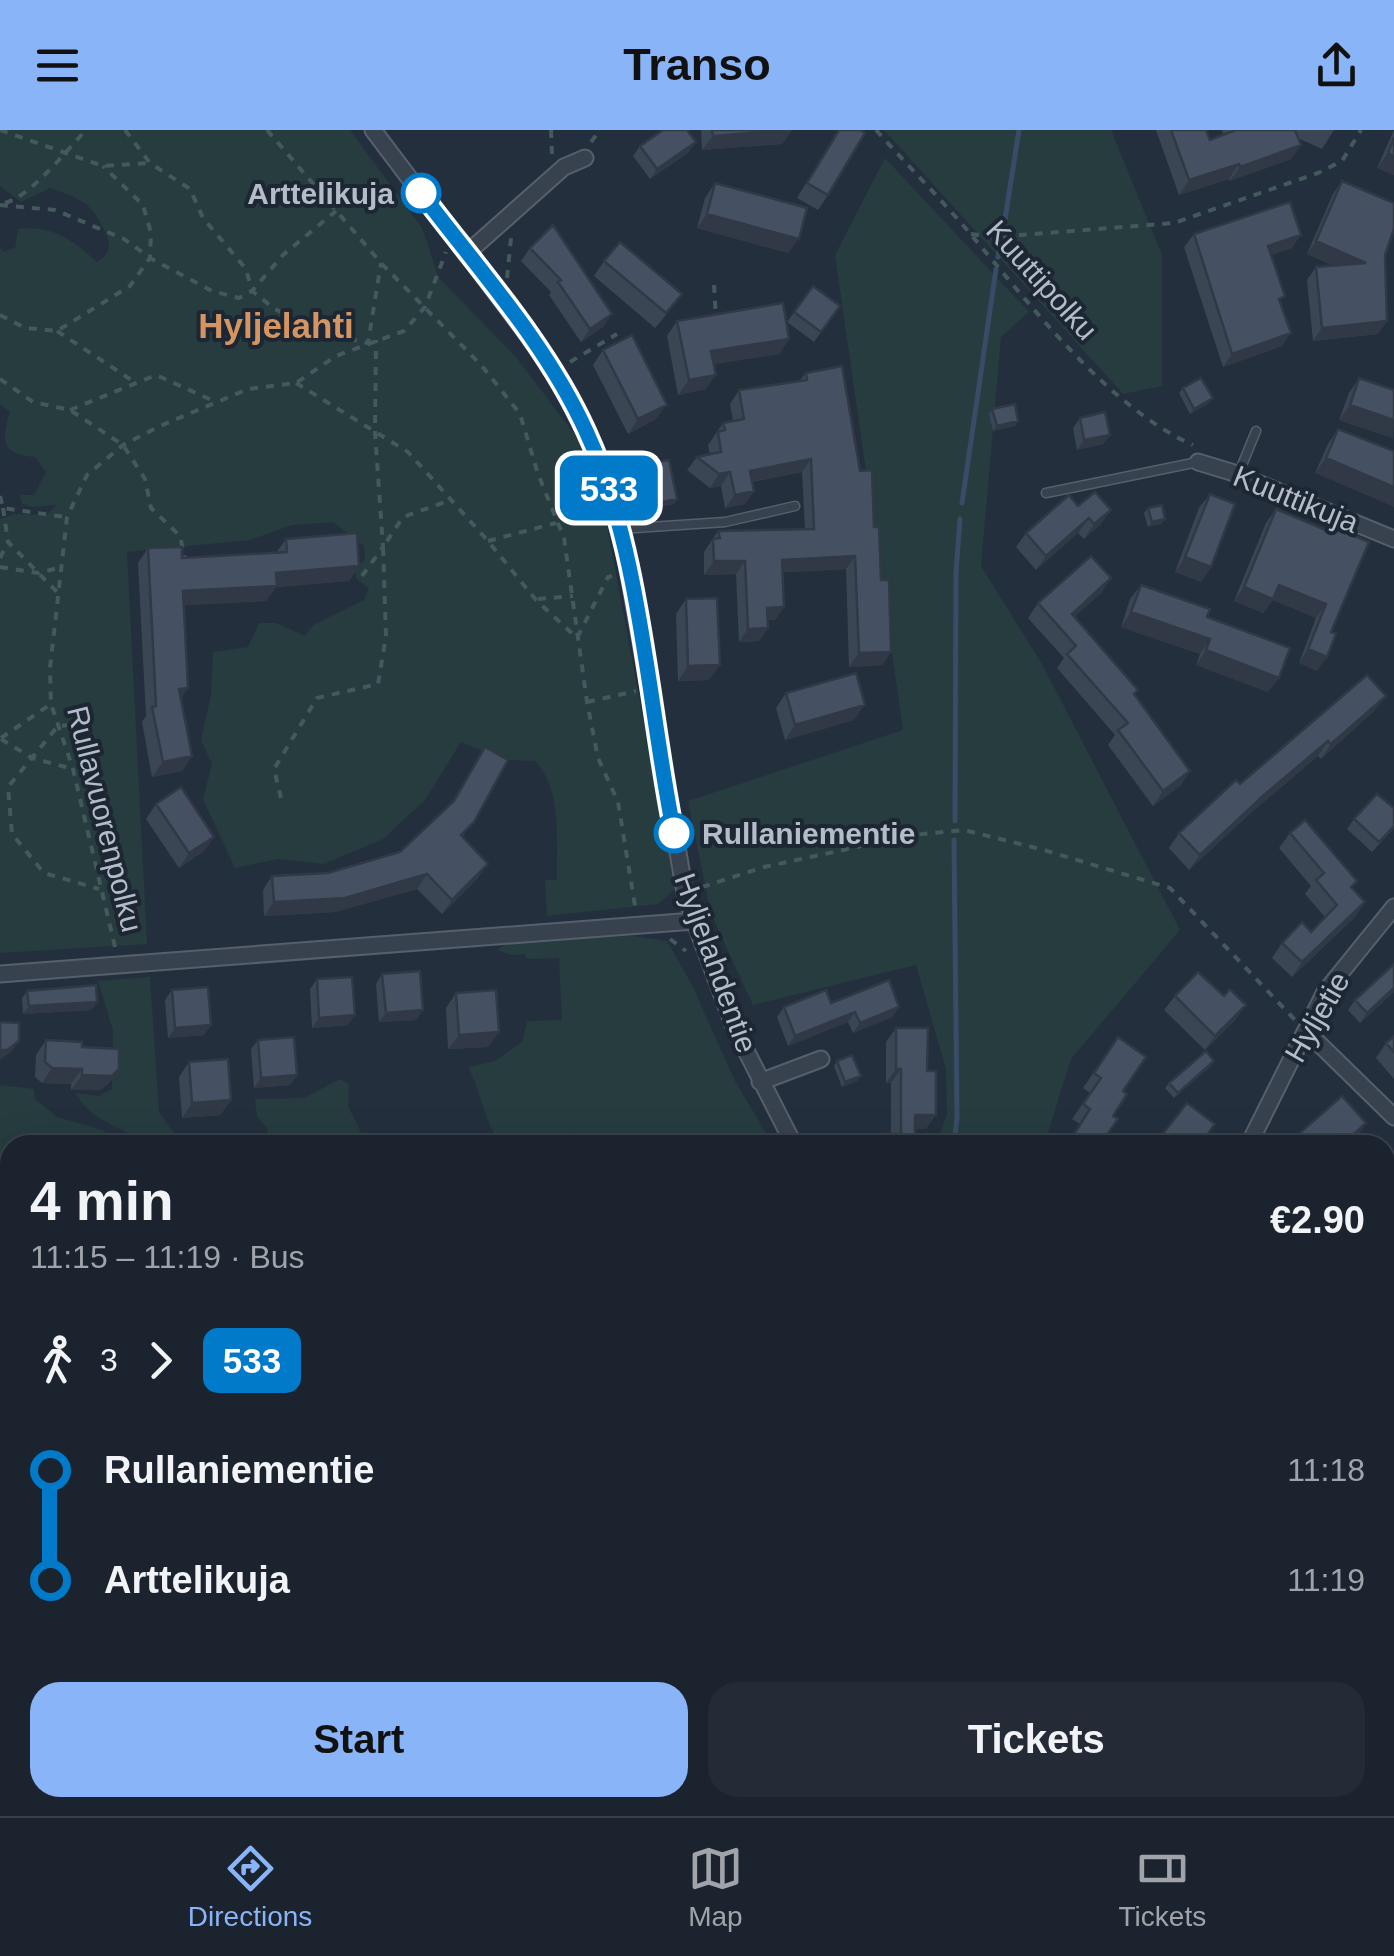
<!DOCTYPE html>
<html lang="en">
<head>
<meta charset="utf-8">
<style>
  :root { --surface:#1b232e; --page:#242b36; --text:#f1f3f6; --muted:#a0a4aa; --line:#39404a; --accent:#8ab4f8 }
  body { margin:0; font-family:Helvetica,sans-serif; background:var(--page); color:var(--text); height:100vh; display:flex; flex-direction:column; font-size:38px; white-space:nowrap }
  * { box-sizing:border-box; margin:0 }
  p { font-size:32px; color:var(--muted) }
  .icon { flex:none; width:55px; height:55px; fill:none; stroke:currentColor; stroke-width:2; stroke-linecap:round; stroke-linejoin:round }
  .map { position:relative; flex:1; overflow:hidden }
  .drawer { position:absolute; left:0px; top:1005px; width:1395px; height:682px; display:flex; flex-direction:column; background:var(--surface); border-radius:30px 30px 0 0; box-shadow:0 10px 40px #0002,0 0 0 2px var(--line) }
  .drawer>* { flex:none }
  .badge { padding:0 20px; border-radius:15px; font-size:35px; line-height:65px }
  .map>.badge { position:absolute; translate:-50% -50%; box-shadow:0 0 0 5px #fff }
  .legs { display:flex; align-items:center; gap:15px; height:110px; padding:0 30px; font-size:32px }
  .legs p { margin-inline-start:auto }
  .summary { display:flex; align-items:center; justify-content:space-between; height:170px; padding:0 30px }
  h1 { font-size:55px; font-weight:700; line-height:75px }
  .button { display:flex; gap:20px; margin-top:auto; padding:20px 30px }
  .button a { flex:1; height:115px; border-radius:30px; background:var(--accent); color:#111; font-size:40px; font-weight:700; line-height:115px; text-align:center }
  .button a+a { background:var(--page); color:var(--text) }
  ul { padding:0 30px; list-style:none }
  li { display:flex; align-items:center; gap:35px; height:110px; font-size:38px }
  li i { display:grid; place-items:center; width:15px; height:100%; margin:0 12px; background:currentColor }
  li i::after { content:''; width:25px; height:25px; margin:-12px; border:8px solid; border-radius:50%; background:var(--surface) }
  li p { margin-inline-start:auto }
  li:first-child i { background:linear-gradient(#0000 50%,currentColor 0) }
  li:last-child i { background:linear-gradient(currentColor 50%,#0000 0) }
  header { display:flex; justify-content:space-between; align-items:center; height:130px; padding:0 30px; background:var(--accent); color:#111; font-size:45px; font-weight:700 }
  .tab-bar { display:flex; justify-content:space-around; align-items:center; height:140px; border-top:2px solid var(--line); background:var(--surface); font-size:28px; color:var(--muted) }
  .tab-bar a { display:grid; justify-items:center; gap:5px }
  .tab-bar .selected { color:var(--accent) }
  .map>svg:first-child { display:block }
</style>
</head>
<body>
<header><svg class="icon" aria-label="menu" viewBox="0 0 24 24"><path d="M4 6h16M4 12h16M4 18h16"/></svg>Transo<svg class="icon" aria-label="share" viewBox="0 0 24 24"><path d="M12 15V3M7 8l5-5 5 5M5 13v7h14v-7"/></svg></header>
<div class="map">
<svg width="1394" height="1686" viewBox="0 0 1394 1686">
  <rect width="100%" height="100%" fill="#242f3e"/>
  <path fill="#263c3f" d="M0,0H350L422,98L439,148L516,227L578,309L607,396L675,759L658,774L547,786L545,750H557C556,712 563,660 535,631L505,630L461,612L425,670L383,709L324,734L278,729L235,738L203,669L212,634L201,610L211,565L213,522L248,517L259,493H276L305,506L313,495L364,470L369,458L356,449L354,438L365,430L364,416L333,392L292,395L250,410L127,422L147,814L0,823V389L15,384L46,385L57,375L33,377L22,374L20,365H34L46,342L35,327C3,324 0,312 10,282L0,274V118L3,122L15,118L18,99C52,95 73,110 97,132C109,124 112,118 106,104C93,73 81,69 50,58L21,72L0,56Z
    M884,0H1111L1162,125V256L1123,264Z
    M885,28L1029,182L1001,207L981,436L1042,534L1180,800L1071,929L1044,1015H936L947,984L946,939L916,835L753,875L711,784L688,671L903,600L835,125Z
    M632,806L667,811L691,853L735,951L773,1015H598L575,1002L566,1008L565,1015H501C484,992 482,963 468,937L495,931L522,912L527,891L562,890L559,828L527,829L524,824L511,825L497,820L509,812Z
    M150,847L159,982L174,1003L175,1015C148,1014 86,990 76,963L99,966L112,959L113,901L98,851Z
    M340,949L349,954L348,976L367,1015H264L268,1000L257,986L255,969L304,968Z
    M0,955L34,959L35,969L57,987L103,1000L119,1015H10V1041L5,1042L0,1032Z
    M1394,1036V1236L1385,1240V1046Z
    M1139,1678H1353L1355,1686H1143Z"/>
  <path fill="#394c67" d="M0,1440L10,1442V1678H531L537,1686H0Z"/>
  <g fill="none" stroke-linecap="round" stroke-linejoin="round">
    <path stroke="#394c67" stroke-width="5" d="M1003,102L1019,0
      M998,127L1001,112
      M962,373L996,139
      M955,691L956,442L960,389
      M954,1015L957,987L954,710
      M555,1686L564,1678"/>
    <g stroke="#565f6c" stroke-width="11">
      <path id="service" d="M1238,345L1256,301
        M1046,363L1198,332
        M620,399L725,392L795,376
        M0,1262L10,1271
        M1385,1384L1394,1381
        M1385,1546L1394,1567
        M950,1678L953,1686
        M1003,1678L1007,1686
        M632,1686L638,1678
        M877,1686L894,1678"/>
    </g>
    <g stroke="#565f6c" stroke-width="19">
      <path id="minor" d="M373,0L552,237L598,328L625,422L686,768L734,897L794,1015
        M466,124L564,37L585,28
        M1198,332L1231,342L1394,409
        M0,844L694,791
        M1306,901L1394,987
        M760,952L821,929
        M1253,1006L1325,862L1394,777
        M1095,1678L1099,1686"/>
    </g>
    <g stroke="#565f6c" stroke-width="24">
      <path id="tertiary" d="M1385,1249L1394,1245"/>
    </g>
    <path stroke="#44595c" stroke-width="4" stroke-dasharray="8 8" stroke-linecap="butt" d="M0,0L103,36L150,33
      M125,0L150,33L190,59L203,88L246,139L252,161L275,179L319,202L368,213L381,133
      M267,0L381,133L482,236L520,284L538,344L564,408L587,572L598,628L618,672L636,782
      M551,0L552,26
      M876,0C908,36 942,70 973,107C1033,178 1108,277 1193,315
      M591,12L600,0
      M5,73C31,66 67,20 86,0
      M0,75L55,80L124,109L150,128L212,161L239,168L252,161L283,125L336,81
      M971,104L995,107L1174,93L1318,43L1342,31L1361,0
      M507,148L511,108
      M714,155L716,189
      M0,185L25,198L57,201L130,156L150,128L151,103L143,75L103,36
      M57,201L136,253
      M570,232L617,204
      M0,249L33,272L70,280L123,315L145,349L151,378L180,406L185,429
      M296,253L408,322L488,411L536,470L577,508L608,447L612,446
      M70,280L156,245L216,272
      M0,366L3,378L65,387
      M3,378L8,412L58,463
      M488,411L556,393
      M0,428L7,414
      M0,437L38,443L62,437
      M362,446L383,417L375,302L376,210
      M538,469L573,466
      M587,572L636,561
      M70,595L58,596L8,657L12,704L44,743L99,759
      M1,608L51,574
      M1,609L32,628L73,639
      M281,668L274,639L317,568L378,554L386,506L383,417L403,387L451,370
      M702,757L764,737L913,705L964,700L1044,720L1170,758L1295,890
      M670,809L686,821
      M115,817L73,639L51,574L50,538L67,387L87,345L123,315L160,296L248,259L296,253L336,226L404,201L425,177L446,122
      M0,1390L10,1397
      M740,1678L747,1686
      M796,1678L800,1686
      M1132,1678L1136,1686"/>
    <use href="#service" stroke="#38414e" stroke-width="8"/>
    <use href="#minor" stroke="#38414e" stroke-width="15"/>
    <use href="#tertiary" stroke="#38414e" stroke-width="20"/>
  </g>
  <path fill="#3b4654" d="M701,0H792L782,14L702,20Z
    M838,0H860L828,65L818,80L797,68Z
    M1156,0H1206L1210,10L1223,5L1222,0H1334L1322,19L1298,8L1301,15L1291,29L1230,51L1229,49L1179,65Z
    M1394,0V45L1377,38Z
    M640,16L689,22L650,49L633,26Z
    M1342,51L1385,125L1387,191L1378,204L1313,211L1307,150L1316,137L1334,136L1307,124L1333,64Z
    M715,53L788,123L697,98L705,68Z
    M553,95L603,197L581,212L549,165L551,162L521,131L530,118Z
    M1194,104L1292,118L1271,125L1280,173L1282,216L1223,237L1184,117Z
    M604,131L671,179L655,198L594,146Z
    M813,156L840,176L814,212L787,192Z
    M677,191L789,209L779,224L714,234L706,259L678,265L667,206Z
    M603,220L656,289L628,304L593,235Z
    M806,243L860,341L874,397L891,522L882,535L849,537L846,439L783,442L784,477L775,490H768V498L759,511L739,512L736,444L704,445V422L718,401L805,399L802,342L752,352L754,361L745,374L725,378L721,356L710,358L687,340L697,327L710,324L708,315L723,293L733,291L730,274L739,260L799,251Z
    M1359,248L1394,260L1393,308L1339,290L1349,263Z
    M1183,258L1209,273L1190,284L1179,263Z
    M992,279L1015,296L993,301L989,284Z
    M1080,288L1110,305L1103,314L1077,320L1073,298Z
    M1338,299L1394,321L1315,343L1328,314Z
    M650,333L677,369L674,374L654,378L651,360L645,356L649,351L647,338Z
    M1210,364L1211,437L1201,452L1175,442L1199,378Z
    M1078,376L1101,394L1084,409L1078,403L1036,440L1016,417L1026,403Z
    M1148,378L1161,394L1148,397L1144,383Z
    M1276,379L1329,402L1333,397L1331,502L1317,541L1299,533L1316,488L1273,470L1263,483L1234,471L1266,393Z
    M286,409L359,436L349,451L276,457L266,471L184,475L188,558L181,568L192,626L182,641L152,647L142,592L146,586L138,433L148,418L182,428L276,423Z
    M1111,448L1101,463L1074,487L1138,560L1135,565L1190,641L1180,656L1153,676L1108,615L1115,605L1057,538L1064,528L1028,488L1038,473Z
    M1141,455L1207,487L1268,562L1196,535L1200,524L1121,497L1130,469Z
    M686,469L709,550L678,551L676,484Z
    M786,563L854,590L785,610L776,578Z
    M1386,566L1375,580L1321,629L1318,626L1254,680L1189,740L1169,718L1179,703Z
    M485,617L463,708L478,748L442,784L417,759L335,782L264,786L263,760L272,746L328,743L400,722L450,675Z
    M156,674L214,707L204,721L179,738L146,689Z
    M1354,689L1394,698L1372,722L1347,699Z
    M1290,703L1365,772L1355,787L1292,847L1272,828L1282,813L1311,802L1325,787L1305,764L1311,756L1279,718Z
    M382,844L423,880L416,890L379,892L376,854Z
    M317,849L348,895L312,898L310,859Z
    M172,860L204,905L168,908L165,870Z
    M27,861L97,872L91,880L23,884L22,868Z
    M1394,862L1360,893L1348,880L1355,870Z
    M456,863L499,902L488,917L448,919L446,878Z
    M1175,866H1224L1246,875L1235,890L1205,920L1164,880Z
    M831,873L899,877L892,887L853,903L848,892L788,916L777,887L784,877Z
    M896,898L926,999H915V1015H873L881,1004H891V953H886V912Z
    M1394,906V949L1376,928L1386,913Z
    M1118,907L1123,961L1105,1008L1112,1015H1066L1080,994L1072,989L1090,963L1083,958Z
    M46,910L82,917L119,939L108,954L101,960H71V954L42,953L35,947L36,925Z
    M258,910L297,945L290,955L254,958L251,919Z
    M837,931L861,946L857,951L842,957L834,936Z
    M1214,931L1211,936L1174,968L1165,958L1169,953Z
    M189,932L231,970L220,985L182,988L179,947Z
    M10,1168V1244L0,1235V1175Z
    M832,1678H860L846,1686H836Z
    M1367,1678H1385L1394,1681L1384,1686H1371Z"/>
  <path fill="#303945" d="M792,0L782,14L702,20L713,6Z
    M696,12L689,22L650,49L657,39Z
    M1301,15L1291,29L1230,51L1240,37Z
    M1388,23L1394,26V45L1377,38Z
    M1239,34L1229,49L1179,65L1189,50Z
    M707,84L799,109L788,123L697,98Z
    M1301,105L1292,118L1259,129L1268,116Z
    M1316,111L1366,133L1357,146L1307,124Z
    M612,184L603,197L581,212L590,199Z
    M1387,191L1378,204L1313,211L1322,198Z
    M1291,203L1282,216L1223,237L1232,224Z
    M789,209L779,224L701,236L711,221Z
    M716,245L706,259L678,265L689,250Z
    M1213,268L1209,273L1190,284L1194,279Z
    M667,275L656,289L628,304L638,289Z
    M1350,275L1394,290L1393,308L1339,290Z
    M1018,291L1015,296L993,301L997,296Z
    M1110,305L1103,314L1077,320L1084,310Z
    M1326,328L1394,357V377L1315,343Z
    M811,329L802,342L740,354L750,341Z
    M730,342L721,356L710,358L719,344Z
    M754,361L745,374L725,378L735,365Z
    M677,369L674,374L654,378L658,373Z
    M1111,380L1101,394L1084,409L1094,394Z
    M1089,388L1078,403L1036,440L1046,426Z
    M1165,389L1161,394L1148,397L1152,392Z
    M855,426L846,439L773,443L782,430Z
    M1185,427L1211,437L1201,452L1175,442Z
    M714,431H745L736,444L704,445Z
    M359,436L349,451L276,457L266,471L173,476L183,461L276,443Z
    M1111,448L1101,463L1061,499L1072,484Z
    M1279,455L1326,474L1316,488L1273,470L1263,483L1234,471L1244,457Z
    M784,477L775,490L758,491L767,478Z
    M1131,482L1210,509L1200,524L1121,497Z
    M768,498L759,511L739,512L748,499Z
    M1308,519L1327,527L1317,541L1299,533Z
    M1206,520L1279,548L1268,562L1196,535Z
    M891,522L882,535L849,537L859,523Z
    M720,535L709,550L678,551L688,536Z
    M188,558L178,573L179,559Z
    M1386,566L1375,580L1321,629L1331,614Z
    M865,575L854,590L785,610L795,595Z
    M1328,611L1318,626L1254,680L1189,740L1200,725L1264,665Z
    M192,626L182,641L152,647L163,632Z
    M1190,641L1180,656L1153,676L1163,661Z
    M214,707L204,721L179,738L189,723Z
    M488,734L478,748L442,784L452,770Z
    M427,744L417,759L335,782L264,786L274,772Z
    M1365,772L1355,787L1292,847L1302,832Z
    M1394,858V862L1360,893L1367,883Z
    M97,872L91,880L23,884L29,876Z
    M1246,875L1235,890L1205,920L1215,906Z
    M899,877L892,887L853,903L860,893Z
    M423,880L416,890L379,892L386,883Z
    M855,882L848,892L788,916L795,906Z
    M355,885L348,895L312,898L319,888Z
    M211,895L204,905L168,908L175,898Z
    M499,902L488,917L448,919L459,905Z
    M19,911L12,921L0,930V920Z
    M1214,931L1211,936L1174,968L1178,963Z
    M52,938L82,939L71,954L42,953Z
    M119,939L108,954L101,960H71L82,945Z
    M896,939H901L891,953H886Z
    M297,945L290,955L254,958L261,948Z
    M861,946L857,951L842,957L845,952Z
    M231,970L220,985L182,988L192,973Z
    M915,985H936L926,999H906Z
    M1366,993L1358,1006L1347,1015H1342Z
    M10,1119V1128L0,1137V1129Z
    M847,1678H860L846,1686H841Z
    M1394,1678V1681L1384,1686H1376Z"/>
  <path fill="#455162" stroke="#303945" stroke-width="2.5" d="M663,0H687L696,12L657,39L640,16Z
    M712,0H784L713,6Z
    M839,0H860L865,3L828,65L807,53Z
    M1171,0H1206L1210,10L1236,0H1295L1301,15L1240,37L1239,34L1189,50Z
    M1394,8V26L1388,23Z
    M1342,51L1394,73V99L1385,125L1387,191L1322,198L1316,137L1366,133L1316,111Z
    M715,53L807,78L799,109L707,84Z
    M1290,72L1301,105L1268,116L1285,166L1279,169L1291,203L1232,224L1194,104Z
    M553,95L612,184L590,199L558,152L561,150L530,118Z
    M620,112L682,164L666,183L604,131Z
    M813,156L840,176L821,202L794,182Z
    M783,173L789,209L711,221L716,245L689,250L677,191Z
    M632,205L667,275L638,289L603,220Z
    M842,236L860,341L872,340L874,397H879L881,450H889L891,522L859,523L855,426L782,430L784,477L767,478L768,498L748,499L745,431H714L713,409L720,408L718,401L814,399L811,329L750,341L754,361L735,365L730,342L719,344L697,327L721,322L718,302L725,300L723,293L744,289L739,260L807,250L806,243Z
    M1201,248L1213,268L1194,279L1183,258Z
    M1359,248L1394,260V290L1350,275Z
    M1015,274L1018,291L997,296L992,279Z
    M1105,282L1110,305L1084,310L1080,288Z
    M1338,299L1394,321V357L1326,328Z
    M669,330L677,369L658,373L654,355L649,351L653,346L650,333Z
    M1095,362L1111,380L1094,394L1089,388L1046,426L1026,403L1069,365L1078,376Z
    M1210,364L1235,374L1211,437L1185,427Z
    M1162,375L1165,389L1152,392L1148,378Z
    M1276,379L1330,402L1333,397L1369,412L1331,502L1336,504L1327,527L1308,519L1326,474L1279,455L1273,469L1244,457Z
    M357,403L359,436L276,443L277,456L183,461L188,558L179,559L192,626L163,632L152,577L156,576L148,418L182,417V428L287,422L286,409Z
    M1091,426L1111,448L1072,484L1138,560L1134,564L1190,641L1163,661L1118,600L1128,593L1067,524L1076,516L1038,473Z
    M1141,455L1210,479L1207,487L1290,518L1279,548L1206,520L1210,509L1131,482Z
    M717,468L720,535L688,536L686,469Z
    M856,543L865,575L795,595L786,563Z
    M1367,545L1386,566L1331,614L1328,611L1264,665L1200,725L1179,703L1236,650L1240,654Z
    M485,617L508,630L474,692L461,705L488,734L452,770L427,744L345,768L274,772L272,746L328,743L400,722L454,671Z
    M181,657L214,707L189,723L156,674Z
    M1377,664L1394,678V696L1379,712L1354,689Z
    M1305,690L1357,751L1351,757L1365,772L1302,832L1282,813L1302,792L1311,802L1337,775L1316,750L1324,743L1290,703Z
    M1394,834V858L1367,883L1355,870Z
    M420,841L423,880L386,883L382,844Z
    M1198,842L1224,866L1230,859L1246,875L1215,906L1175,866Z
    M352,847L355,885L319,888L317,849Z
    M889,850L899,877L860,893L855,882L795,906L784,877L826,860L831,873Z
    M96,855L97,872L29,876L27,861Z
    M208,857L211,895L175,898L172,860Z
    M496,860L499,902L459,905L456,863Z
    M0,892L19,893V911L7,920H0Z
    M896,898H928L927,941H936V985H915V1015H880L881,1004H893L895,1009V1004H901V939H896Z
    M1394,906V922L1386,913Z
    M294,907L297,945L261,948L258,910Z
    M1118,907L1146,927L1123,961L1127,964L1113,986L1118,989L1105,1008L1112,1015H1081L1084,1011L1074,1004L1090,979L1083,974L1101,948L1094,943Z
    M46,910L82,912V917L119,919V939L112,946L82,945V939L52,938L45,932Z
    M1206,921L1214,931L1178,963L1169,953Z
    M852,925L861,946L845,952L837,931Z
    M228,929L231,970L192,973L189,932Z
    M1342,966L1366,993L1342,1015H1294L1301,1002Z
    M1187,973L1215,994L1200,1015H1154Z
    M10,1053V1123L2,1127L4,1131L0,1133V1057Z
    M8,1166L10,1168V1221L0,1212V1175Z
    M1394,1660V1678L1376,1686L1372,1678H1385V1664Z
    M672,1678H739L743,1686H664L662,1682Z"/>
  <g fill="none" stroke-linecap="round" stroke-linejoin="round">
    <g stroke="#fff" stroke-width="22">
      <path id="line-1" d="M421,63C479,140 546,213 586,301C641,419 648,575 674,703"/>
    </g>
    <use href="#line-1" stroke="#007ac9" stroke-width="15"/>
  </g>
  <g fill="#fff" stroke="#007ac9" stroke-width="5">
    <circle cx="421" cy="63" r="18"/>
    <circle cx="674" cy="703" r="18"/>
  </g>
  <g text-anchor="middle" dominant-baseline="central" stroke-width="8" stroke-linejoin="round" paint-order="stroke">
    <g font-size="30" font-weight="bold" fill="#b4bcc9" stroke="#1d2633" text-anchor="end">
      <text x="394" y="63">Arttelikuja</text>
      <text x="702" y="703" text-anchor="start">Rullaniementie</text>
    </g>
    <g font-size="30" fill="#b4bcc9" stroke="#1d2633">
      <text transform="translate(1042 150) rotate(48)">Kuuttipolku</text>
      <text transform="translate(1296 369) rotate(22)">Kuuttikuja</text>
      <text transform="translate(105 689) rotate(76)">Rullavuorenpolku</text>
      <text transform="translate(716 833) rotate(70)">Hyljelahdentie</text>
      <text transform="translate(1317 887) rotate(-60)">Hyljetie</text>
    </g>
    <g font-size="35" font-weight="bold" fill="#d59563" stroke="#1d2633">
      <text x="276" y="195">Hyljelahti</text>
    </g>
  </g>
</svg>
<b class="badge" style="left:609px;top:358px;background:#007ac9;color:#fff">533</b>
<section class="drawer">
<div class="summary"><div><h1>4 min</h1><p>11:15 – 11:19 · Bus</p></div><b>€2.90</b></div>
<div class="legs"><svg class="icon" aria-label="walk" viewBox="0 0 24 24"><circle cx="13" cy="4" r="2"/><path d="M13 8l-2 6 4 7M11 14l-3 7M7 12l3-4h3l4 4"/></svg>3<svg class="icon" aria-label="forward" viewBox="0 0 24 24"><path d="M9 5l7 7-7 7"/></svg><b class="badge" style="background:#007ac9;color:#fff">533</b></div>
<ul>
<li><i style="color:#007ac9"></i><b>Rullaniementie</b><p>11:18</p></li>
<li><i style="color:#007ac9"></i><b>Arttelikuja</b><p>11:19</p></li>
</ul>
<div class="button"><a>Start</a><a>Tickets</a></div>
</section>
</div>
<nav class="tab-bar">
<a class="selected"><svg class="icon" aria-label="directions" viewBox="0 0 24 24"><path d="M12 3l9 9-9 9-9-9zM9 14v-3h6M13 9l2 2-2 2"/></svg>Directions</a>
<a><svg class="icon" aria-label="map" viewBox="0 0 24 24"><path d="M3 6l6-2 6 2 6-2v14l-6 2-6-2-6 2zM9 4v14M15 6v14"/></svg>Map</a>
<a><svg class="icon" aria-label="tickets" viewBox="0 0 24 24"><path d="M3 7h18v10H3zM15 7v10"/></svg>Tickets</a>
</nav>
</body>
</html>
